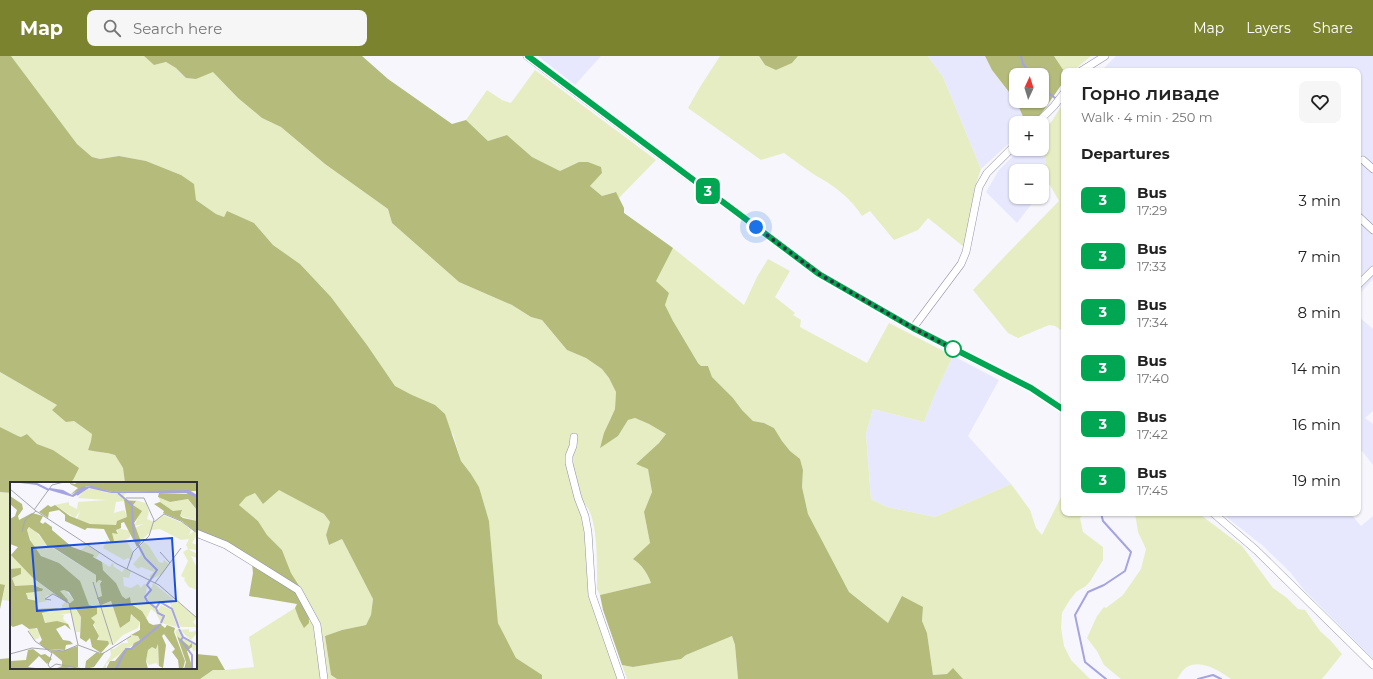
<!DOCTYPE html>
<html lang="en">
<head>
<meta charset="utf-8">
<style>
  :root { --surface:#fff; --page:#f6f6f6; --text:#222; --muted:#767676; --accent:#7c832e }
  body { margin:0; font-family:Montserrat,sans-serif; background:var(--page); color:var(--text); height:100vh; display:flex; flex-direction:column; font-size:15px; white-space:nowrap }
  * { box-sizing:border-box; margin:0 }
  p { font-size:13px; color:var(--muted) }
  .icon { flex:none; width:22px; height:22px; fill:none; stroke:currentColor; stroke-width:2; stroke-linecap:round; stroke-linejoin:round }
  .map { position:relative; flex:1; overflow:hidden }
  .sheet { position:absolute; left:1061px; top:12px; width:300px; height:448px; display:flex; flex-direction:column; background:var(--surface); border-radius:8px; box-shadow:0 1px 3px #0004 }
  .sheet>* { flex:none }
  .badge { padding:0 8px; border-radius:6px; font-size:14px; line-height:26px }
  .needle { width:26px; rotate:4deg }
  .buttons { position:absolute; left:1009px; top:12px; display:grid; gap:8px }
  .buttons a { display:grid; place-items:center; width:40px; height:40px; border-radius:8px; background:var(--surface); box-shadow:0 1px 3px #0004; font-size:20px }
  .you { position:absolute; width:20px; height:20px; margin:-10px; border:3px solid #fff; border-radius:50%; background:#1a73e8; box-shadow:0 0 0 6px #1a73e833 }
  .map>.badge { position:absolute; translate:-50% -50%; box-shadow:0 0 0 2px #fff }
  h2 { padding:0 20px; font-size:15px; line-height:36px }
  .round { display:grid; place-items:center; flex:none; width:42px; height:42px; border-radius:8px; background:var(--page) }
  .headline { display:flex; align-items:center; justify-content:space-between; height:68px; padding:0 20px }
  h1 { font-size:19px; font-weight:600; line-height:30px }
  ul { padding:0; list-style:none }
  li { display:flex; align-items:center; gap:12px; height:56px; padding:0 20px }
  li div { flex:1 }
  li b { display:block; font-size:15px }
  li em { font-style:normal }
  li .badge { min-width:44px; font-weight:700; text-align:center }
  header { display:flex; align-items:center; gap:24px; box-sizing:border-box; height:56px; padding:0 20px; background:var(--accent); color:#fff }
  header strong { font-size:19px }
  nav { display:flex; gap:22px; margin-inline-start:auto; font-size:14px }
  .search { width:280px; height:36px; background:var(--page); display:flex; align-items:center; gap:10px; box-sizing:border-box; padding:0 14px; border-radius:8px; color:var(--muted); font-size:15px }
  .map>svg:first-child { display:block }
</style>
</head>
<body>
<header>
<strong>Map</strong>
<div class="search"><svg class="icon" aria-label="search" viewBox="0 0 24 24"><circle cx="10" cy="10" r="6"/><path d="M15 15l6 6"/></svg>Search here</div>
<nav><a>Map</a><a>Layers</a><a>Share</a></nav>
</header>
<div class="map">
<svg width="1373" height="623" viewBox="0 0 1373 623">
  <rect width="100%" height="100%" fill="#f6f6fc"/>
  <path fill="#e7e8fd" d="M538,0H601L575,29Z
    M928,0H985L992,14L1016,45L1026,67H1016V81L981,113L943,21Z
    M1116,0H1373V223L1358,240V15H1101Z
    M1042,91L1046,106L1043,130L1045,129L1042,134V115H1016V141H1037L1017,167L986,136L999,114L1020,93H1042Z
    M1358,260L1373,273V355L1365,362L1373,368V409L1362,395L1358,396Z
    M953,300L999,324L968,380L1011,428L935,461L887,451L871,443L866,378L873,353L924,366L935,338Z
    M1221,457H1350L1361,470L1373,460V603L1304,534L1290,516L1262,489Z"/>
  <path fill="#e7edc3" d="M11,0H144L154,9L166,6L176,12L186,22L196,23L213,15L238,42L262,62L281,71L325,108L388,153L392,167L459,226L512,249L531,261L542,264L567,294L586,302L602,313L609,322L616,336L615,353L610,363L600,391L618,380L628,364L635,362L649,368L666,378L659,387L636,408L648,412L652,436L644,456L650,487L640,508L646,515L651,527L600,539L597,533C597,515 599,459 584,448L583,449L592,475L595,538L622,623H542L541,619L516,602L498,567L489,465L479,431L471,418L461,405L453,378L412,339L395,330L367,289L331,241L300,208L273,189L254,167L227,156L224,161L216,158L196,144L181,119L146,105L119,100L100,103L92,101L77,88Z
    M720,0H759L765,9L792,7L798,0H928L943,21L981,113L975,131L964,191L928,162L918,174L894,184L870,155L862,160C851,142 833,129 815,119C804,112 794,104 784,97L761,104L688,52L700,31Z
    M1054,0H1091L1073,15H1064Z
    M535,14L656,104L619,142L615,136L602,140L590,130L602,117L588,106H579L560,115L532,101L507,79L488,85L466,64L487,34L502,44L511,47Z
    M1064,49V276L1055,270L1049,269L1018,282L1008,277L973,234L1007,198L1059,145L1050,129L1043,130L1046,106L1042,91L1043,74L1052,65L1060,52Z
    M673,192L744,249L757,221L768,203L790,215L775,241L795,257L793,259L801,264L800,271L867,307L889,267L953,300L935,338L924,366L873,353L866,378L871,443L887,451L935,461L1011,428L1030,454L1036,472L1042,479L1064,435V457H1084L1080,462L1083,476L1103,491V504L1091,524L1086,530L1076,536L1069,545L1062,557L1061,572L1064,590L1071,604L1090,623H963L953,613L947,618L933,619L927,577L922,565L923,551L888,567L849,536L808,458L802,431L803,414L800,403L790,395L782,385L774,372L764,367L753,365L742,354L733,342L712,321L708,310H700L673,265L665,249L669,237L655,225Z
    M0,316L57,349L52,354L74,365L92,378L91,385L88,393L115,399L123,412L125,427H70L73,424L53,394L37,388L27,378L21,381L18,380L0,371Z
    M279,433L324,458L330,466L326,479L329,489L342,483L373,543L371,560L366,569L342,574L325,580L331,619L337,623H325L320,603L318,606L321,623H200L213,614H225L254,611L249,581L295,552L299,563L308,544L291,517L282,494L267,479L258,465L239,449L246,441L255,436L263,448Z
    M0,436L11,437V545L2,544L5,530L0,528Z
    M1135,457H1198L1242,490L1273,532L1287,542L1298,553L1305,554L1320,575L1331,585L1342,598L1322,623H1231C1219,615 1202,603 1187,611C1183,613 1180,619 1177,623H1121L1104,609L1097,595L1087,582L1097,560L1104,551L1106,552L1123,539L1141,513L1146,493L1138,476Z
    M732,580L735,589L738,623H627L622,609L633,611L681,603L686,599Z"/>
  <path fill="#b4bb7b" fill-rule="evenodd" d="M0,0H11L77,88L92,101L100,103L119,100L146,105L181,119L194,128L196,144L216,158L224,161L227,155L254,167L273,189L300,208L331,241L367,289L395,330L412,339L435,349L445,358L461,405L471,418L479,431L489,465L498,567L516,602L542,619V623H337L331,619L325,580L342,574L366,569L371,559L373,543L342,483L329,489L326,479L330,466L324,458L279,434L263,448L255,437L246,441L239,449L258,465L267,479L282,494L291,517L308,544L309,567L304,572L299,563L295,552L297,548L249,540L253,517L252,507L196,476V427H125L123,412L115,399C106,396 97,396 88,394L91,385L92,378L74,365L66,366L52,354L57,349L0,316Z
    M144,0H362L388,23L452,68L466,64L488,85L507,79L532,101L560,115L579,106H588L601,111L602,117L590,130L602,140L616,136L624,152V157L673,192L656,225L669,237L665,249L673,265L698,307L701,310H708L712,321L733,342L742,354L753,365L764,367L774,372L782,385L790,395L800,403L803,414L802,431L808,458L849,536L888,567L902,540L923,551L922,565L927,577L933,619L947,618L953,612L963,623H738L735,589L732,580L686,599L681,603L633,611L622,609L603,554L600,539L651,527C647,516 642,509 633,503L650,487L644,456L652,436L648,413L636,408L659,387L666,378L649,368L635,362L628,364L618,380L600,392L604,377L615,353L616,336L609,322L602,313L586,302L567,294L542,264L531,261L512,249L459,226L392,167L388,153L325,108L281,71L262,62L238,42L213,16L196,23L186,22L176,12L166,6L154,9Z
    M759,0H798L792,7L776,14L765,9Z
    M985,0H1054L1064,15V25L1039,61L1032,67H1026L1016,45L992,14ZM1016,19H1042V45H1016Z
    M0,371L18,380L21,381L27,378L37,388L53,394L79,412L73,424L70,427H11V437L0,436Z
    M0,528L5,529L0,553Z
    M196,598L217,600L225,614H213L200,623H0V603L11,602V612H196Z"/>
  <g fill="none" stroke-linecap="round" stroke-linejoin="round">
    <path stroke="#a5a4e0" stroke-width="2" d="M1021,0L1023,8L1032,19
      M1042,32L1063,48L1064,50
      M1101,457L1103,465L1131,496L1125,515L1104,529L1088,536L1075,559L1085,606L1106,623
      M1198,623L1213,619L1221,623"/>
    <g stroke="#9191aa" stroke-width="8">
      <path id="minor" d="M527,0L819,218L913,272L1031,332L1064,354
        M1081,15L1105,0
        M1037,67L1054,50L1064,37
        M1363,104L1373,113
        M1358,160L1373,174
        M1358,229L1373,214
        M913,272L961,208L966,196L979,131L987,117L1016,88
        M574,381L573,390L569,400V407L578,442L585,460L588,476L592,539L621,623
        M1213,457L1256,494L1373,609
        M196,477L226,489L298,534L317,569L324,623"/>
    </g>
    <use href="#minor" stroke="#fff" stroke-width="7"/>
  </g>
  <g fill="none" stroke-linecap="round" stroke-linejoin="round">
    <g stroke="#fff" stroke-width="9">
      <path id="line" d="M528,0L819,218L913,272L1031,332L1064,354"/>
    </g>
    <use href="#line" stroke="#00a651" stroke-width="6"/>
    <path stroke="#2f303a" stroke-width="4" stroke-dasharray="0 7.2" d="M756,171L819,218L913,272L953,293"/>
  </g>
  <circle fill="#fff" stroke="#00a651" stroke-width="2" cx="953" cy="293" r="8"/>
  <g transform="translate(10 426)">
    <rect width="187" height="187" fill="#f6f6fc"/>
    <path d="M86,6L98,11H117L114,13V19L106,20L104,31L114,28L118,36L107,39L106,43H83L67,37L70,29L65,36L45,23L59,20V23L67,27L68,20L96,18L68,16L75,7ZM149,15L160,20L178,17L187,28V39L170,34L172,29H163L150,20ZM125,18L136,21L139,30L137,37L144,40L153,33L173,41L181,48L179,53L184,49L187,53L182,61L187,63V68L178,67L176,63L179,57L171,58L150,47L142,48L130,60L125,46L133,42L124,44L131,29L123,23ZM21,44L36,62L86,93V101L89,98L93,99L90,102L92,114L87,118L90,123L101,119L110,146L120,139L122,131L130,140L128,146L113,153L104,162L101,154L103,163L88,159L89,154L81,136L87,132V125L79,123L69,98L49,81L33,75L24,66L17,48ZM107,46L120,49V55L116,58L123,70L122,78L118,76L114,78L93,66L97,57L100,61L102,48H105V52H108ZM134,60L139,64L149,80L153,81L154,78L159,82L152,92L142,97L139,94L144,90L131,85L128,87L123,82L131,73L129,66ZM77,63L90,71L86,76L70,69ZM178,67L187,72V76L181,74L187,86V108L179,105L174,98L175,96L171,94L178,79L173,70ZM0,70L23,96L44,112L36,114L35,118L38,119L27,121L17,115V110H29L31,105L5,104L2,96L10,87H0ZM92,80L100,85L102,81L104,82L103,84L112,90L115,86L121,89L119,96L113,95L114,104L121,106L128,102L131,106L134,102L137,103L135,119L148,128L151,123L161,128L167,145L151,141L146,131L141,127L136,137L132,129L112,114L106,101L92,86ZM143,101L163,117L162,122L165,118L187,136L183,140L187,145H171L164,135L160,121L148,119L144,123L139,119L137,117ZM54,107L64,118L61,121L71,135L70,150H66L61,131L49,133H54L53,137L58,142L35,141L34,136L32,135L34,130L52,126V123L58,118L50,109ZM24,145L30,151L29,156L24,158L18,148ZM187,146V151L181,158L170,148L179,147V150L186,149ZM167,147L172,155L187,164V168L183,169L181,162L179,165L167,154L165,150ZM121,153L128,154L130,158L96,182V187H92L101,173L100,166L104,167L112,161H118L117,157ZM148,162L149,184L146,181L139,183L136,179L138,168L142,164L146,166Z" fill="#e7edc3"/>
    <path d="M68,0H187V9L102,10L77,4L60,13L68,6L60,2V1L65,2ZM149,11L181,12L187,16V28L178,17L160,20L148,15ZM0,14L12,22L13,27L8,34L9,38L22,31L33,34L30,40L33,42L35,40L42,45V48L62,65L84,73L83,75L92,80L93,88L106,101L112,114L116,117L120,115L121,122L132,129L139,141L143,143L150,142L155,146L157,143L165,146L164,150L175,179L173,187H169L168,178L162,170L165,167L154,152L152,154L156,163L153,186L149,184L148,162L146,167L142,165L138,168L136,179L138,187H96L100,179H105L114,168L121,167L124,161L130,158L128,154L121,153L130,148V140L121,132L120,139L110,146L101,119L91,123L87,116L92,114L90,102L92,99L89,98L86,101V93L44,66L38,65L29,52L19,45L17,48L20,58L31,74L49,81L70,99L79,123L87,125V132L81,136L85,140L83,143L89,154L87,158L98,159L99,162L91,171L82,165L80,156L76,160L70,156L71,135L66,127L60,126L59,122L64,118L59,110L54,108L50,109L58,118L57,121L23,96L1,73L8,65L0,62V37L5,34L7,28L0,22ZM114,18L126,19L123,23L132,29L124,41L131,60L127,65L114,40L111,41V46L106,48L108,52L102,51L104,59L101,61L94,47L77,46L75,48L55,39V33L49,28L39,30L38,36L29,30L38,23L41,25L45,23L60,34L80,42L106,43L107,39L117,35ZM150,20L163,29L172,28L170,34L173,36L187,39V51L172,39L153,31L154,29L144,22ZM11,86V92L2,96L5,104L23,103L33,107L32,109L16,111L18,117L27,119L26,127L50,126L32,131L35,141L47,139L58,142L61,148L55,143L46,147L53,158L60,159L63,162L56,163L55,168L36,167L29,161L32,158L27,146L19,147L12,142L3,145L0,143V87ZM167,154L179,164L182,161V165L177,169L183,187H174L176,180ZM68,164V185L45,187L52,184V179L39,168L52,169ZM23,167L31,173L35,172L42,177L37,182L29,174L18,185L33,187H0L1,179L16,178L18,168ZM87,170L90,172L95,170L84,185L75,187L76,179Z" fill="#b4bb7b"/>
    <path d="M82,4L102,10L179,8L187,13V16L176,11H101L79,6L63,15L39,8L40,6L53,8L62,13L72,5Z" fill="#a5a4e0"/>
    <path fill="none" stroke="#a5a4e0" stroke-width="2" d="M10,0L27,2L39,8M108,11L122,23L124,55L135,76L147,88L137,103L141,108L135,115L137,119L146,126L150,120L162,127L169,146M67,13L78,5M146,126L148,131L154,134L151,141M169,147L173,155L187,163M173,155L171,158L182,173V187M106,187L116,167H121L151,142"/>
    <path fill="none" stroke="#a6a7ae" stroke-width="1" d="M0,7L26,29L107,82L149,103L187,136M116,16H134L144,38L139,54L123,70L117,87M24,28L42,3L54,0M144,40L154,32L171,39L187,51M12,50L15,38L26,29M150,70L160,81M83,100L103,163M145,101L171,66M41,118L35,117L43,112L59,121L68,163M18,149L25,159L42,171L38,183L41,187M0,172L22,166L54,169L68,163L92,172L121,154M40,186L46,182L73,187"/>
    <path fill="#1d4ed8" fill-opacity="0.15" stroke="#1d4ed8" stroke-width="2" d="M162,56L166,119L27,129L22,66Z"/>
    <rect width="187" height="187" fill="none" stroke="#2f303a" stroke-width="2"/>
  </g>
</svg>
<div class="buttons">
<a><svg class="needle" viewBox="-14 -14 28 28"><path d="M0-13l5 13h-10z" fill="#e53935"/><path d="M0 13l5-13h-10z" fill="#767676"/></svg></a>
<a>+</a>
<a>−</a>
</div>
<div class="you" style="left:756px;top:171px"></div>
<b class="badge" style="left:708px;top:135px;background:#00a651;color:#fff">3</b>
<section class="sheet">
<div class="headline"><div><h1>Горно ливаде</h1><p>Walk · 4 min · 250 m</p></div><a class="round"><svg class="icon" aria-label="heart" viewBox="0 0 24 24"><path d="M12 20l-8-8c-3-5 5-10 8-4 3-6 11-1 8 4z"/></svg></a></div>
<h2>Departures</h2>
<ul>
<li><span class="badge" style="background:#00a651;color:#fff">3</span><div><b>Bus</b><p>17:29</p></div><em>3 min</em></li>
<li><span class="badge" style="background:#00a651;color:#fff">3</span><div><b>Bus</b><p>17:33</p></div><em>7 min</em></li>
<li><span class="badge" style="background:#00a651;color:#fff">3</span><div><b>Bus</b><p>17:34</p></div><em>8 min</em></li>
<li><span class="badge" style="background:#00a651;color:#fff">3</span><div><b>Bus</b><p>17:40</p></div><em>14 min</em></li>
<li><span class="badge" style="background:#00a651;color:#fff">3</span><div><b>Bus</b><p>17:42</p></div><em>16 min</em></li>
<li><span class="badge" style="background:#00a651;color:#fff">3</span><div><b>Bus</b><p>17:45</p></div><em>19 min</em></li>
</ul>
</section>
</div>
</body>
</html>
